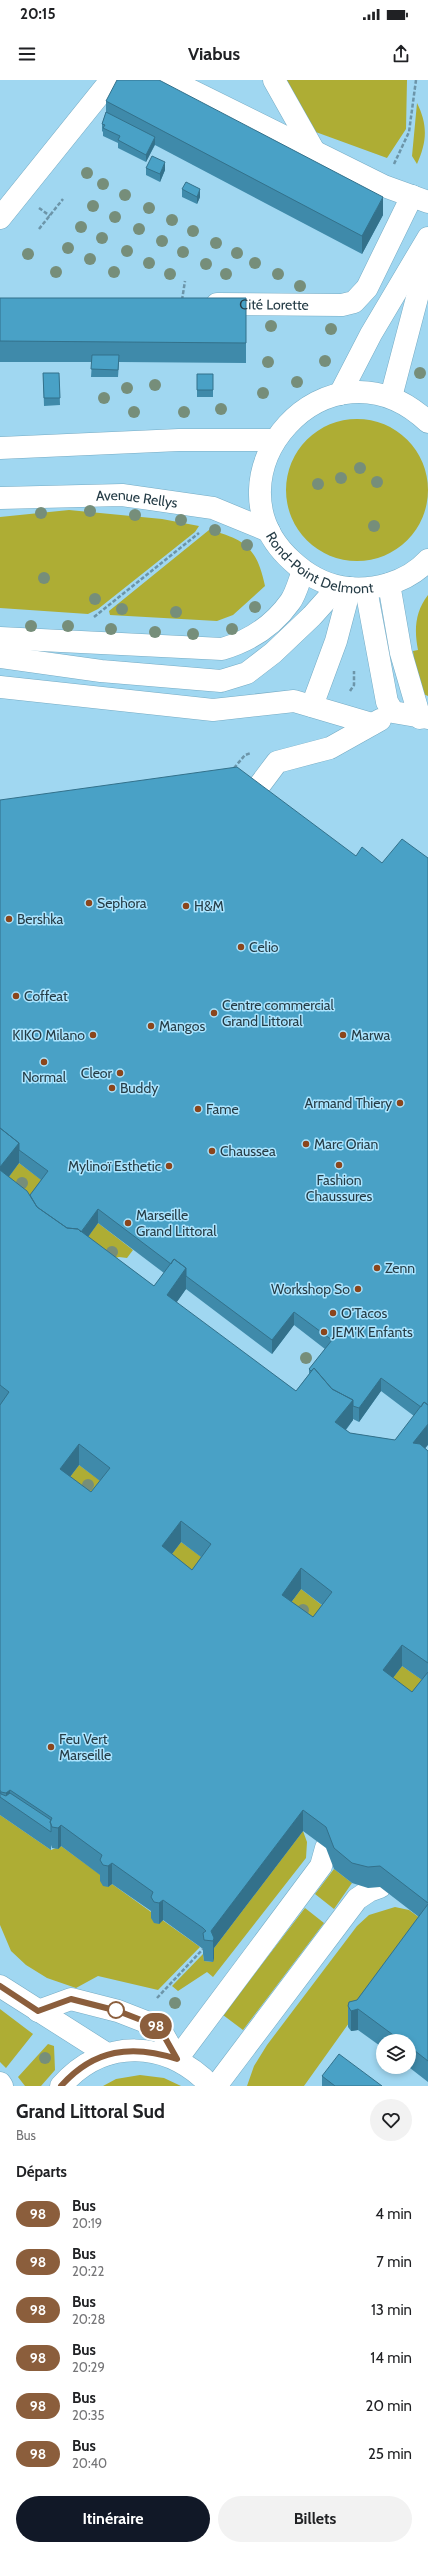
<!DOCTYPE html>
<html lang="fr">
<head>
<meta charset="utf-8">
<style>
  :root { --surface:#fff; --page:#f2f2f2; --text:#202124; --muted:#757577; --accent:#111827 }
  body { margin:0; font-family:Cabin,sans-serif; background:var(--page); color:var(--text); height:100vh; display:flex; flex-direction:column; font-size:15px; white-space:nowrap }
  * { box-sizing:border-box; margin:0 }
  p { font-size:13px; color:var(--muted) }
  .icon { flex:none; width:22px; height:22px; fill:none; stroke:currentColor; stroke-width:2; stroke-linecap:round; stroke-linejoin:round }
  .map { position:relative; height:2006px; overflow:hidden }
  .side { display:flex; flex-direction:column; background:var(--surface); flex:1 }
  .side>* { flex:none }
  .badge { padding:0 8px; border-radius:13px; font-size:14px; line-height:26px }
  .fabs { position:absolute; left:376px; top:1954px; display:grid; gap:8px }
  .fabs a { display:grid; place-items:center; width:40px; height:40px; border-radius:50%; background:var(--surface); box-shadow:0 2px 6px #0003; font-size:20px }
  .map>.badge { position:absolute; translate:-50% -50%; box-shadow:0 0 0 2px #fff }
  h2 { padding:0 16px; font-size:15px; line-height:36px }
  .round { display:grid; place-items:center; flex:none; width:42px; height:42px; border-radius:21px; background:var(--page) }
  .overview { display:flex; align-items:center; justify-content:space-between; height:68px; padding:0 16px }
  h1 { font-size:19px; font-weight:700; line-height:30px }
  .primary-button { display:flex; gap:8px; margin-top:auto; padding:8px 16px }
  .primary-button a { flex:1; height:46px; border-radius:24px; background:var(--accent); color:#fff; font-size:16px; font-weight:700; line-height:46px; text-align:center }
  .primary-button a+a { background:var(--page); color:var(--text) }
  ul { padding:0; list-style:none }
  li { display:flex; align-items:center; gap:12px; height:48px; padding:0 16px }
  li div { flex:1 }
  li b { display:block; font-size:15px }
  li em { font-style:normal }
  li .badge { min-width:44px; font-weight:700; text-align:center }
  .status { display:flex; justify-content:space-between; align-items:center; height:28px; padding:0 20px; background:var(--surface); direction:ltr }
  .status svg { height:11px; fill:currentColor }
  header { display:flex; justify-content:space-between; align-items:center; height:52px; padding:0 16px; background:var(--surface); font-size:18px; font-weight:700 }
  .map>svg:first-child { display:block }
</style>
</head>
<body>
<div class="status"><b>20:15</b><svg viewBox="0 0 49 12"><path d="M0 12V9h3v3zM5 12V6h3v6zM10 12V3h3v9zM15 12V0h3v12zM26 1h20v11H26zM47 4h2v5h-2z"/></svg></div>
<header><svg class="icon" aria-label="menu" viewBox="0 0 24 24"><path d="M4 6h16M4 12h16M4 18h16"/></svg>Viabus<svg class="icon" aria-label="share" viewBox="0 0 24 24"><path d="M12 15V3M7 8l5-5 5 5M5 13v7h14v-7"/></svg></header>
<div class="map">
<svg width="428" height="2006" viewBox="0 0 428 2006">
  <rect width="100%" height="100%" fill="#a0d7f1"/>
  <path fill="#aead34" d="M286,0H407L406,49L387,78L313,51Z
    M417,23C428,45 427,62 417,84L412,76Z
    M286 410a71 71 0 1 1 142 0a71 71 0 1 1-142 0Z
    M69,430L162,439L199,446L195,452L98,529L88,534L0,528V437Z
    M209,450C245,459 257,468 265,506L233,535L217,541L110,535L109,531Z
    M428,515V616C412,611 415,584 413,571L418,570C414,550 415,532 428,515Z
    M19,1083L48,1105L32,1125L3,1104Z
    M98,1143L133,1170L127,1178L119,1177L112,1179L81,1166Z
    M79,1385L110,1408L91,1433L60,1410Z
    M181,1462L211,1484L192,1511L162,1487Z
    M301,1509L332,1533L313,1558L282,1535Z
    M402,1586L428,1604L412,1633L383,1611Z
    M0,1735L51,1770L61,1766L102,1796L108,1807L112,1804L200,1867L158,1910L98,1896L76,1908L47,1898L26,1885L11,1871L0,1845Z
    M303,1751L307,1762L306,1778L213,1897L207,1892L178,1911L172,1906L203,1874L204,1881L213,1882L211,1872Z
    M334,1789L352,1803L334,1829L315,1814Z
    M395,1827L409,1830L428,1844L349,1943L304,2006H247L254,1986L267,1965L357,1846L369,1835Z
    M305,1828L324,1843L243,1950L223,1935Z
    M0,1929L33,1954L6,1988L0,1982Z
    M48,1964L54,1966L55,1990L41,2006H25L18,1997Z
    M140,1995L164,1998L181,2006H103L116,1999Z"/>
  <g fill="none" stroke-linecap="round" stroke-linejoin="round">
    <g stroke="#75abc4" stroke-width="23">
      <g id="minor">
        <path d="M170,0L384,106L428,122"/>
        <path d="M274,0L314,71"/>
        <path d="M0,138L111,0"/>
        <path id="s1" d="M217,224L342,225L354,222L367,208L412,116"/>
        <path d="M340,314L371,254L428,158"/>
        <path d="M391,317L428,176"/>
        <path id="s2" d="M428,342C328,248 199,397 292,481C306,494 323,504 342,507C372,512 407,503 428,480"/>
        <path d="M0,368L179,360H274"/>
        <path id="s3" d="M0,418L122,415L213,428L269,451"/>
        <path d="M389,504L401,573L420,638"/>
        <path d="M366,509L387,622L393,632L428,638"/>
        <path d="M0,558L222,569C249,561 273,546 290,522C296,514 299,501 303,491"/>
        <path d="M0,577L101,591L221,601L247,593L273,573L312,536L338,507"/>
        <path d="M0,607L213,630L294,621L372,644"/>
        <path d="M312,626L336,561L350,508"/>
        <path d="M259,706L277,682L330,668L380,640"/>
        <path d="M0,1906L107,1974"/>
        <path d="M38,1931L71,1919L118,1931L159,1947L177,1979L321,1786L326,1768"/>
        <path d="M0,2003L2,2006"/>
        <path d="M61,2006C104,1957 167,1960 211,2006"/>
        <path d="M216,2006L357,1819L369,1811L380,1807"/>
      </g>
    </g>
    <path stroke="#6c95a9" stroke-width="2.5" stroke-dasharray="4 2" stroke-linecap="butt" d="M394,84L409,52L416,0
      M39,128L50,136
      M39,149L63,119
      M182,220L185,201
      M94,537L199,453
      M350,611L354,605V591
      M234,688L245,675L251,673
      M157,1918L203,1869"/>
    <use href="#minor" stroke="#fff" stroke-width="22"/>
  </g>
  <g fill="#768e7a">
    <circle cx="87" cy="93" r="6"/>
    <circle cx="103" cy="104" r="6"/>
    <circle cx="125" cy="115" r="6"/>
    <circle cx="93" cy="126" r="6"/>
    <circle cx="149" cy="128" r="6"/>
    <circle cx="115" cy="137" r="6"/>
    <circle cx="172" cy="140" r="6"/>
    <circle cx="81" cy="147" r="6"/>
    <circle cx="139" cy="149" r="6"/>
    <circle cx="193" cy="151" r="6"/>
    <circle cx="102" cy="158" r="6"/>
    <circle cx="162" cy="161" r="6"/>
    <circle cx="216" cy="163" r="6"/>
    <circle cx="68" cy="168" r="6"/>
    <circle cx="127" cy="171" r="6"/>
    <circle cx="183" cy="172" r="6"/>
    <circle cx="237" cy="173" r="6"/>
    <circle cx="28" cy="174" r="6"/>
    <circle cx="90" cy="179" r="6"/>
    <circle cx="149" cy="183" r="6"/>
    <circle cx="255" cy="183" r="6"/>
    <circle cx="206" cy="184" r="6"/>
    <circle cx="56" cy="192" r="6"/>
    <circle cx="114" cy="192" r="6"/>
    <circle cx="170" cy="194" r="6"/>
    <circle cx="226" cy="194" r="6"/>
    <circle cx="278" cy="194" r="6"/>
    <circle cx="300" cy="206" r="6"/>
    <circle cx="271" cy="246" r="6"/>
    <circle cx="331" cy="249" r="6"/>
    <circle cx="325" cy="281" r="6"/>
    <circle cx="268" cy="282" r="6"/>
    <circle cx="420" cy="293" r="6"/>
    <circle cx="297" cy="302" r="6"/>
    <circle cx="155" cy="305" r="6"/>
    <circle cx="127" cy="308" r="6"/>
    <circle cx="263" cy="313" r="6"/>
    <circle cx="104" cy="318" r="6"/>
    <circle cx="221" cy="329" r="6"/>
    <circle cx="134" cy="332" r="6"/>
    <circle cx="184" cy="332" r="6"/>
    <circle cx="360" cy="388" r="6"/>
    <circle cx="341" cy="398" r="6"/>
    <circle cx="377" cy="402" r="6"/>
    <circle cx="318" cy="404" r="6"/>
    <circle cx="90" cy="431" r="6"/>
    <circle cx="41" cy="433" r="6"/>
    <circle cx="135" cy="435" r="6"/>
    <circle cx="181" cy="440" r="6"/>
    <circle cx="374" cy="446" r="6"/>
    <circle cx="215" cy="450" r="6"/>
    <circle cx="247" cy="465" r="6"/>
    <circle cx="44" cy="498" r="6"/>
    <circle cx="95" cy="519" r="6"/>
    <circle cx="255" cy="527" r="6"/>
    <circle cx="122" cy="529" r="6"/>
    <circle cx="176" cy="532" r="6"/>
    <circle cx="31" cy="546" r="6"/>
    <circle cx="68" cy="546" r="6"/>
    <circle cx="111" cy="549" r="6"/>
    <circle cx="232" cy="549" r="6"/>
    <circle cx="155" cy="552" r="6"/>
    <circle cx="193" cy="554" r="6"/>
    <circle cx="22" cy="1103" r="6"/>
    <circle cx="112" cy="1172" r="6"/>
    <circle cx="306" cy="1278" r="6"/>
    <circle cx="88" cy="1405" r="6"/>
    <circle cx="303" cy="1530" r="6"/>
    <circle cx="175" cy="1923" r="6"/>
    <circle cx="45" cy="1978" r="6"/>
  </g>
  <path fill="#3f8aaa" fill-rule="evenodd" d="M106,21L383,135L362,174L155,65L146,82L118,68V63L103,56V52L102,51V44L106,32Z
    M146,88L165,90L160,102L146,95Z
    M182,109L200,117L197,124L182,117Z
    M0,218H246V283L119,282L118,297H91L92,282H0Z
    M43,293H59L60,325L44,326Z
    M197,294H213V317H197Z
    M0,720L356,776L425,1368L428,1371V2002L410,1988L401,1990L400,1987H409V1961H383V1968L358,1950L351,1951L348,1947V1926L357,1920L419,1837L380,1807L368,1808L352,1803L334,1789L326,1768L303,1751L214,1868V1878L213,1882L204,1881L203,1874V1869L163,1840L159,1844L154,1843L151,1838V1831L112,1804L108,1807L103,1806L100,1801V1795L61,1766L58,1769L52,1768L51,1765V1770L0,1735ZM19,1083L41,1100L30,1115L9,1097ZM98,1143L164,1193L154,1206L88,1157ZM186,1209L272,1274L294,1245L325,1269L309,1289V1294L296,1311L176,1223ZM381,1311L414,1336L395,1360L350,1353L346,1350L353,1340V1339L359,1342ZM79,1385L100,1401L91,1412L70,1397ZM181,1462L201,1477L192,1490L172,1474ZM301,1509L322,1525L313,1537L291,1522ZM402,1586L422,1600L412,1612L393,1598Z
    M322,1996L382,2006H322Z"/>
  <path fill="#33718b" d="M155,57V64L146,82V75Z
    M165,82V90L160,102V94Z
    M200,109V117L197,124V117Z
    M383,117V135L362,174V156Z
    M19,1063V1083L0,1108V1087Z
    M98,1129V1143L77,1172V1158Z
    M186,1188V1209L167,1236V1215Z
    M294,1232V1245L272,1274V1260Z
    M381,1298V1311L359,1342V1328Z
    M353,1320V1340L335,1363V1342Z
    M428,1344V1365L413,1383V1363Z
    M79,1364V1385L60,1410V1389Z
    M181,1441V1462L162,1487V1466Z
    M301,1488V1509L282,1535V1515Z
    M402,1565V1586L383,1611V1590Z
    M10,1710V1724L6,1721V1713Z
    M303,1730V1751L214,1868V1878L213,1882V1861L211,1851Z
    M61,1745V1766L58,1769V1748Z
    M112,1783V1804L108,1807V1786Z
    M163,1820V1840L159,1844V1823Z
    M358,1929V1950L351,1951V1931Z"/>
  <path fill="#49a1c6" stroke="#33718b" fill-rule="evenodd" d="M117,0H159L383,117L362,156L106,21Z
    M106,32L155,57L146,75L118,60L120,56L103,48L105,45L102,44Z
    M152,76L165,82L160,94L146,88Z
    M186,102L200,109L197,117L182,109Z
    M0,218H246V263L0,261Z
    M92,275H119L118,290L91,289Z
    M43,293H59L60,318H44Z
    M197,294H213V310H197Z
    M237,687L356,776L362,767L382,783L402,759L428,778V1325L424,1322L421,1327L381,1298L359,1328L353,1326V1320L332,1309L314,1288L311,1291L309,1289L332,1260L294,1232L272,1260L186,1196V1188L174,1179L171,1184L98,1129L81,1152L78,1149L67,1148L37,1127L30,1115L48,1091L19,1070V1063L0,1048V720Z
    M0,1048L19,1063L0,1087Z
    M0,1090L27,1111L37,1127L67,1148L78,1149L154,1206L174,1179L186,1188L167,1215L296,1311L314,1288L332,1309L353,1320L335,1342L350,1353L395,1360L424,1322L428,1325V1344L413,1363L420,1364L428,1371V1583L402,1565L383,1590L412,1612L428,1592V1823L380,1786L368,1787L352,1783L334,1768L326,1747L303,1730L211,1851L214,1858L213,1861L204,1860L203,1853L206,1851L203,1848L163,1820L159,1823L154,1822L151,1817L153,1812L112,1783L108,1786L103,1785L100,1780L102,1775L61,1745L58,1748L52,1747L50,1742L52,1738L10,1710L6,1713L1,1712L0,1710V1325L9,1312L0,1305ZM79,1364L110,1388L91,1412L60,1389ZM181,1441L211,1464L192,1490L162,1466ZM301,1488L332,1512L313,1537L282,1515Z
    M0,1712L1,1714L6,1716L10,1713L51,1740L50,1742L51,1744V1752L0,1717Z
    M428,1824V1981L410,1967L409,1968V1961H400V1960L358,1929L351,1931L348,1926L349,1922L357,1920Z
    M339,1974L382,2006H335L322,1996Z"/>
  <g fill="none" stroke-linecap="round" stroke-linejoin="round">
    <g stroke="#fff" stroke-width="9">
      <path id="line" d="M0,1906L38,1931L71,1919L118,1931L159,1947L177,1979C132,1964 94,1969 61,2006"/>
    </g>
    <use href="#line" stroke="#8b5e3c" stroke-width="6"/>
  </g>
  <g fill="#8b461c" stroke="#ace4fe" stroke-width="1.5">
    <circle cx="89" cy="823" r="4"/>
    <circle cx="186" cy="826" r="4"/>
    <circle cx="9" cy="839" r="4"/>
    <circle cx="241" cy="867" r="4"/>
    <circle cx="16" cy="916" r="4"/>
    <circle cx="214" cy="933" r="4"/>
    <circle cx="151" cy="946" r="4"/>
    <circle cx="93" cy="955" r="4"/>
    <circle cx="343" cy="955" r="4"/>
    <circle cx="44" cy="982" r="4"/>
    <circle cx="120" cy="993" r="4"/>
    <circle cx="112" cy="1008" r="4"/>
    <circle cx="400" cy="1023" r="4"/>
    <circle cx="198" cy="1029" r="4"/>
    <circle cx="306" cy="1064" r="4"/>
    <circle cx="212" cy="1071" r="4"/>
    <circle cx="339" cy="1085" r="4"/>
    <circle cx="169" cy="1086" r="4"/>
    <circle cx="128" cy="1143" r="4"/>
    <circle cx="377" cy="1188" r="4"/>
    <circle cx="358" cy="1209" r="4"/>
    <circle cx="333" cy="1233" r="4"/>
    <circle cx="324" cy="1252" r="4"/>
    <circle cx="51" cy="1667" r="4"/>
  </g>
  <circle fill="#fff" stroke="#8b5e3c" stroke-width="2" cx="116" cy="1930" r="8"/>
  <g text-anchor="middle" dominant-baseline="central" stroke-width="3" stroke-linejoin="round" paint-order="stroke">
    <g font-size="14" fill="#253c46" stroke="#ace4fe">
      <text stroke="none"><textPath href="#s1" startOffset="57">Cité Lorette</textPath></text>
      <text stroke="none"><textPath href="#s3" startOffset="137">Avenue Rellys</textPath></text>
      <text stroke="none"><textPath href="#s2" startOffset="337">Rond-Point Delmont</textPath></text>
    </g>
    <g font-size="14" fill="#253c46" stroke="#ace4fe" text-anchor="start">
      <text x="97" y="823">Sephora</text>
      <text x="194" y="826">H&amp;M</text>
      <text x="17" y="839">Bershka</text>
      <text x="249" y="867">Celio</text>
      <text x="24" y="916">Coffeat</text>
      <text x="222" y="925">Centre commercial<tspan x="222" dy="16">Grand Littoral</tspan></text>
      <text x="159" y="946">Mangos</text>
      <text x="85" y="955" text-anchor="end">KIKO Milano</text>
      <text x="351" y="955">Marwa</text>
      <text x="112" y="993" text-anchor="end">Cleor</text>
      <text x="44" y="997" text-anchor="middle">Normal</text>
      <text x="120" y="1008">Buddy</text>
      <text x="392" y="1023" text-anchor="end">Armand Thiery</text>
      <text x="206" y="1029">Fame</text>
      <text x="314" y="1064">Marc Orian</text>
      <text x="220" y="1071">Chaussea</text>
      <text x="161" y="1086" text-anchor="end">Mylinoï Esthetic</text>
      <text x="339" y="1100" text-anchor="middle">Fashion<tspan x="339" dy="16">Chaussures</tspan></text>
      <text x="136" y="1135">Marseille<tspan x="136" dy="16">Grand Littoral</tspan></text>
      <text x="385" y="1188">Zenn</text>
      <text x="350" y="1209" text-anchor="end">Workshop So</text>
      <text x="341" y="1233">O'Tacos</text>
      <text x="332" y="1252">JEM'K Enfants</text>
      <text x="59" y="1659">Feu Vert<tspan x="59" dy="16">Marseille</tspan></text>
    </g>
  </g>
</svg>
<div class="fabs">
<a><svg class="icon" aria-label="layers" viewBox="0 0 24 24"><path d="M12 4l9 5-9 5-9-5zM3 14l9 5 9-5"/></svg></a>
</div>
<b class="badge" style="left:156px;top:1946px;background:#8b5e3c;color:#fff">98</b>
</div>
<section class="side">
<div class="overview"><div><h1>Grand Littoral Sud</h1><p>Bus</p></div><a class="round"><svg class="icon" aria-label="heart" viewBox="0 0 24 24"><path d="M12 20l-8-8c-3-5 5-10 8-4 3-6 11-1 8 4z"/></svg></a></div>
<h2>Départs</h2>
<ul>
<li><span class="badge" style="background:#8b5e3c;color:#fff">98</span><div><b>Bus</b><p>20:19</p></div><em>4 min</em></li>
<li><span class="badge" style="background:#8b5e3c;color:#fff">98</span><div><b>Bus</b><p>20:22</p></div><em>7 min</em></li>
<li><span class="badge" style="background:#8b5e3c;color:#fff">98</span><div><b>Bus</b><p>20:28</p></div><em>13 min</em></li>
<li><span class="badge" style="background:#8b5e3c;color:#fff">98</span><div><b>Bus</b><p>20:29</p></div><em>14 min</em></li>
<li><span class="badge" style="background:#8b5e3c;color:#fff">98</span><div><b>Bus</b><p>20:35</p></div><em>20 min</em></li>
<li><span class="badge" style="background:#8b5e3c;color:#fff">98</span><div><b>Bus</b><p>20:40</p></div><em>25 min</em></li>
</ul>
<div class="primary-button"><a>Itinéraire</a><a>Billets</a></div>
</section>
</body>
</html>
